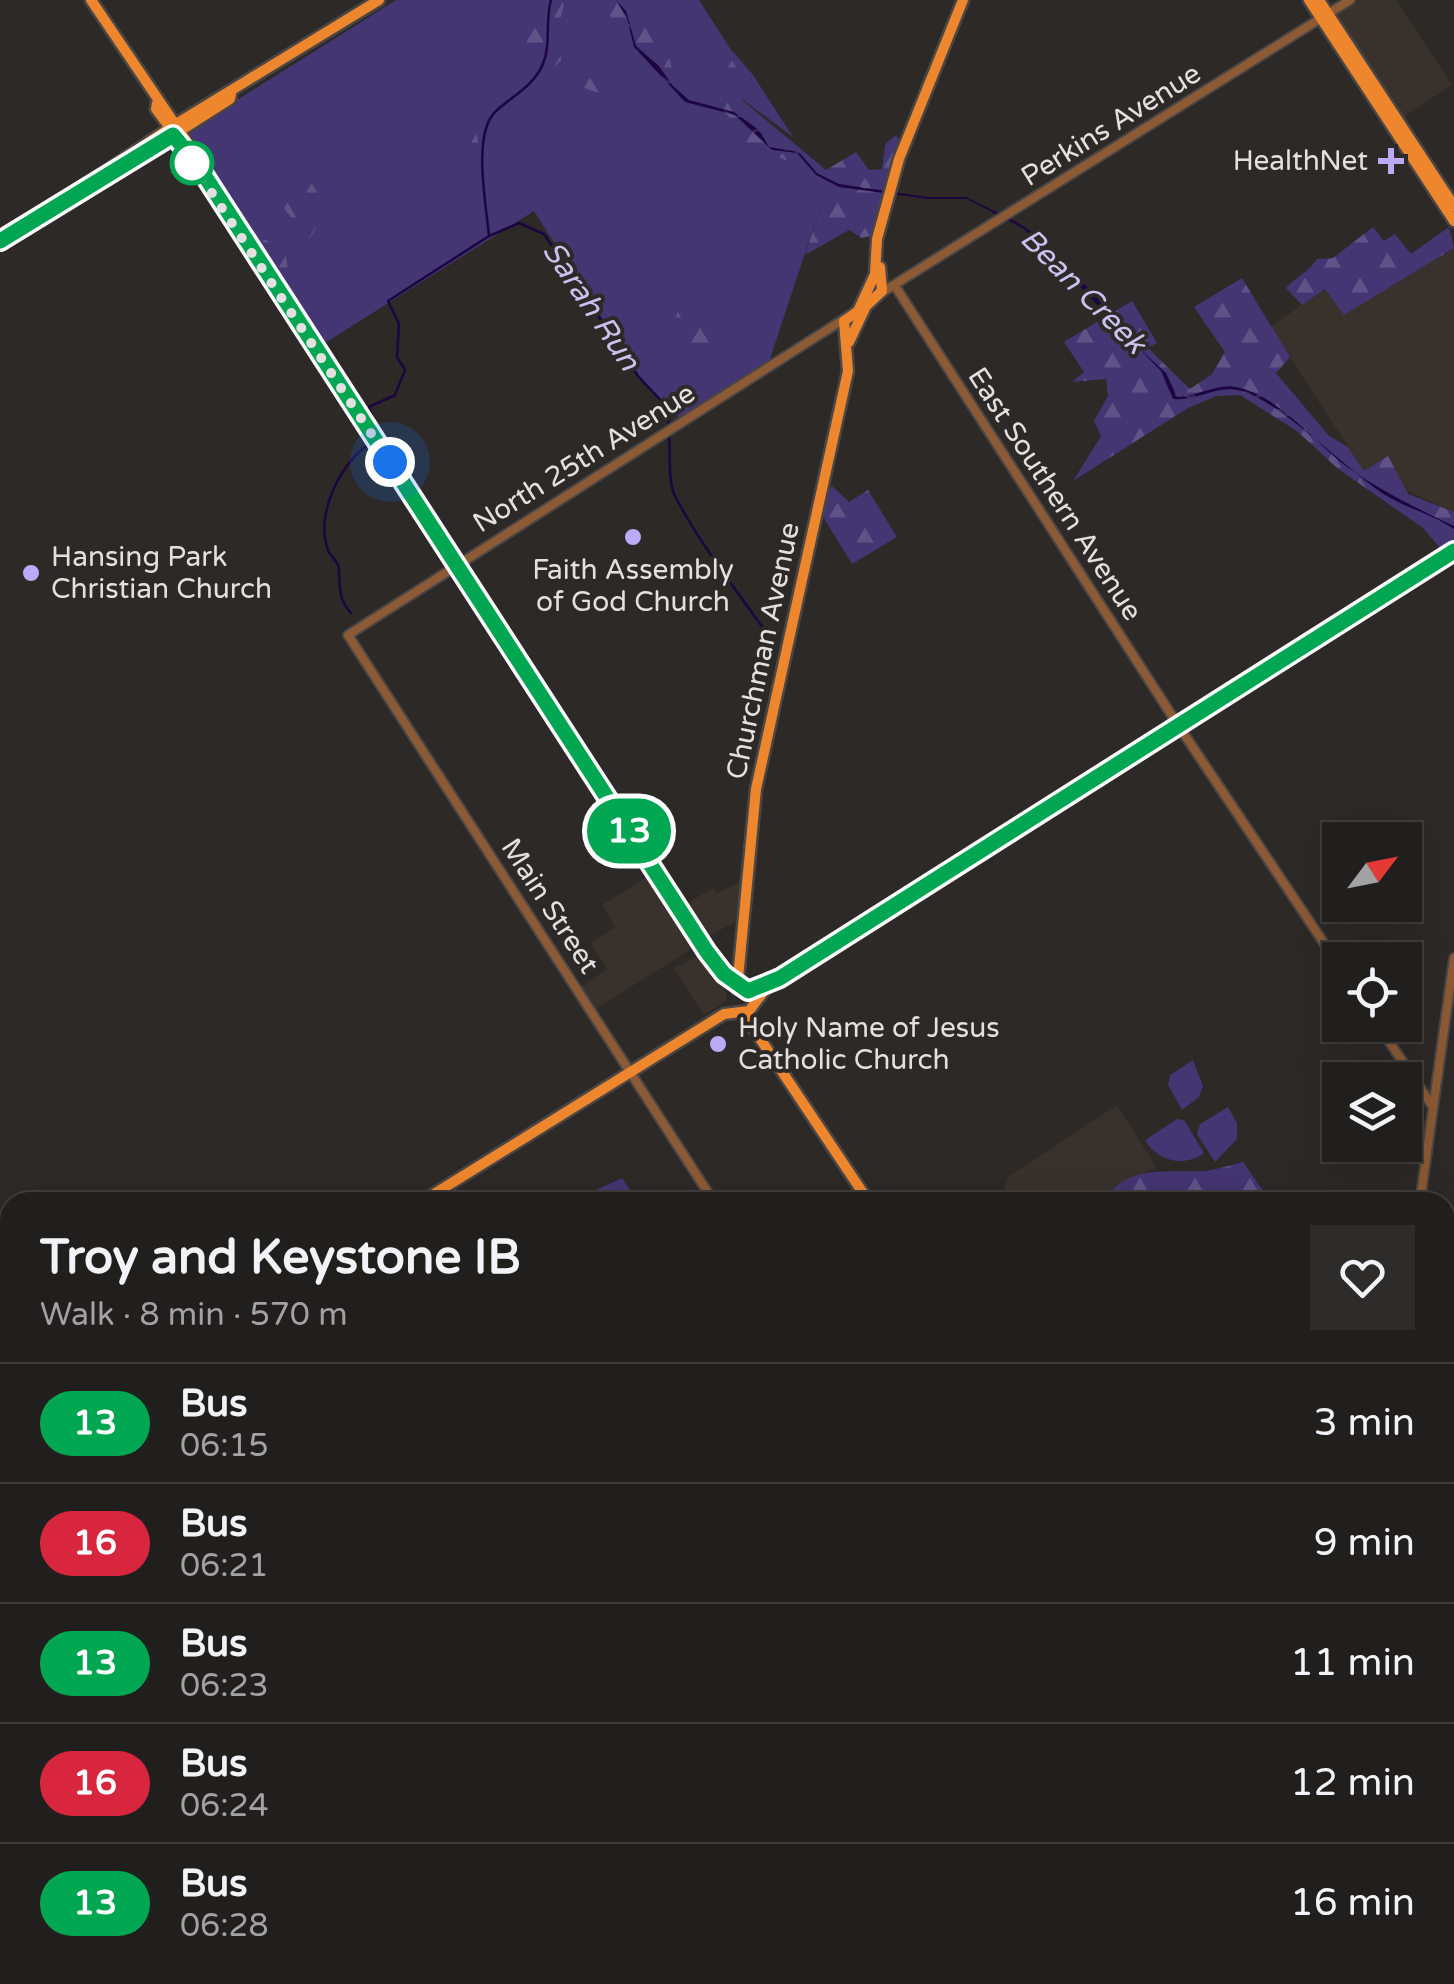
<!DOCTYPE html>
<html lang="en">
<head>
<meta charset="utf-8">
<style>
  :root { --surface:#211f1d; --page:#2d2c2a; --text:#f1f3f6; --muted:#a2a2a4; --line:#3e3d3b }
  body { margin:0; font-family:"Varela Round",sans-serif; background:var(--page); color:var(--text); height:100vh; display:flex; flex-direction:column; font-size:38px; white-space:nowrap }
  * { box-sizing:border-box; margin:0 }
  p { font-size:32px; color:var(--muted) }
  .icon { flex:none; width:55px; height:55px; fill:none; stroke:currentColor; stroke-width:2; stroke-linecap:round; stroke-linejoin:round }
  .map { position:relative; flex:1; overflow:hidden }
  .sheet { position:absolute; left:0px; top:1192px; width:1455px; height:792px; display:flex; flex-direction:column; background:var(--surface); border-radius:30px 30px 0 0; box-shadow:0 10px 40px #0002,0 0 0 2px var(--line) }
  .sheet>* { flex:none }
  .badge { padding:0 20px; border-radius:32px; font-size:35px; line-height:65px }
  .needle { width:65px; rotate:58deg }
  .buttons { position:absolute; left:1322px; top:822px; display:grid; gap:20px }
  .buttons a { display:grid; place-items:center; width:100px; height:100px; border-radius:0px; background:var(--surface); box-shadow:0 10px 40px #0002,0 0 0 2px var(--line); font-size:50px }
  .you { position:absolute; width:50px; height:50px; margin:-25px; border:8px solid #fff; border-radius:50%; background:#1a73e8; box-shadow:0 0 0 15px #1a73e833 }
  .map>.badge { position:absolute; translate:-50% -50%; box-shadow:0 0 0 5px #fff }
  .round { display:grid; place-items:center; flex:none; width:105px; height:105px; border-radius:0px; background:var(--page) }
  .summary { display:flex; align-items:center; justify-content:space-between; height:170px; padding:0 40px }
  h1 { font-size:48px; font-weight:700; line-height:75px }
  ul { padding:0; list-style:none }
  li { display:flex; align-items:center; gap:30px; height:120px; padding:0 40px; border-top:2px solid var(--line) }
  li div { flex:1 }
  li b { display:block; font-size:38px }
  li em { font-style:normal }
  li .badge { min-width:110px; font-weight:700; text-align:center }
  .map>svg:first-child { display:block }
</style>
</head>
<body>
<div class="map">
<svg width="1454" height="1984" viewBox="0 0 1454 1984">
  <defs>
    <pattern id="forest-firs" width="22" height="20" patternUnits="userSpaceOnUse" patternTransform="scale(2.5)"><rect width="22" height="20" fill="#443573"/><path d="M5 1l3.5 6h-7zM16 11l3.5 6h-7z" fill="#5f5287"/></pattern>
    <pattern id="water-ripples" width="26" height="14" patternUnits="userSpaceOnUse" patternTransform="scale(2.5)"><rect width="26" height="14" fill="#1c0640"/><path d="M2 4q2-2 4 0t4 0M15 11q2-2 4 0t4 0" fill="none" stroke="#3d2a5b"/></pattern>
  </defs>
  <rect width="100%" height="100%" fill="#2c2927"/>
  <path fill="#39312c" d="M1357,0H1396L1452,85L1402,118L1334,15Z
    M1454,248V512L1364,471L1270,327L1325,289L1344,315Z
    M650,875L696,946L596,1009L581,987L607,969L591,943L615,927L602,905Z
    M741,881L739,919L705,939L683,906L713,888L717,894Z
    M701,954L727,994L726,1001L704,1015L674,968Z
    M1117,1105L1157,1168L1124,1181L1104,1202H1008L1001,1197L1008,1177Z
    M1170,1975H1375L1374,1984H1156Z"/>
  <path fill="#443573" d="M396,0H699L735,56L713,94L747,143L796,165L826,190L769,362L679,418L641,379L534,211L322,345L186,132Z
    M753,75L793,137L742,99Z
    M1193,1060L1203,1086L1199,1097L1182,1110L1168,1085L1170,1075Z
    M1228,1107L1237,1123V1139L1215,1162L1197,1134L1200,1124Z
    M1177,1119L1184,1120L1204,1153C1184,1168 1157,1161 1145,1140Z
    M622,1178L638,1202H570Z"/>
  <path fill="url(#forest-firs)" d="M536,0H565L559,24L561,61L545,74L511,33Z
    M605,0H634L671,30L665,40L673,74L684,79L685,89L676,103L658,91L621,45Z
    M731,49L753,75L742,100L826,170L856,152L869,170L882,169L885,144L896,135L902,144L875,235L862,238L849,230L805,255L826,190L796,165L747,143L712,93L735,56Z
    M588,63L596,69L614,99L571,83L572,74Z
    M469,124L475,128C480,146 483,175 470,188L466,177L469,166L458,157L457,133L462,126Z
    M303,169L328,210L309,239L267,188Z
    M1373,227L1384,241L1395,234L1411,254L1449,227L1454,248L1344,315L1325,289L1302,305L1286,288C1296,276 1308,273 1317,259L1333,258Z
    M263,240L278,241L285,251L288,270L280,283L265,261Z
    M1242,278L1290,357L1276,373L1329,436L1348,447L1364,471L1388,456L1408,494L1454,512V540L1440,548L1423,528L1337,468L1297,431L1240,395L1216,396L1188,408L1073,481L1101,436L1094,421L1108,396L1106,379L1072,382L1084,372L1064,342L1132,301L1157,343L1148,348L1190,389L1212,374L1225,352L1194,307Z
    M680,306C695,315 712,325 714,344L702,363H696L672,326Z
    M832,486L849,502L868,490L897,537L852,564L820,512L822,492Z
    M1243,1162L1271,1202H1104C1126,1163 1168,1173 1204,1171C1216,1170 1230,1165 1243,1162Z"/>
  <path fill="url(#water-ripples)" d="M616,0L626,11L636,46L659,66L673,86L689,100L734,112L759,130L769,147L799,152L817,173L839,184L928,197H966L1015,221L1034,233L1105,305L1128,338L1166,373L1177,397C1197,397 1216,383 1236,387C1280,396 1313,441 1347,467C1381,491 1418,509 1454,526V529C1432,514 1408,509 1385,495C1347,470 1280,401 1241,391C1216,384 1198,402 1173,399L1161,371L1024,229L967,199H928L839,187L816,175L797,153L772,150L735,115L685,102L634,47L627,18Z"/>
  <g fill="none" stroke-linecap="round" stroke-linejoin="round">
    <path stroke="#1c0640" stroke-width="2.5" d="M489,236L519,223L544,234L638,376L666,406L669,425
      M377,432L369,407L395,395L405,370L397,357L399,324L388,301L489,236C486,203 472,133 496,111C512,96 536,85 544,61C551,43 545,20 551,0
      M669,435C671,453 667,482 676,498C703,549 740,595 773,642
      M351,613C338,598 340,589 339,570C339,561 331,558 328,550C314,513 343,458 373,442"/>
    <g stroke="#494645" stroke-width="12">
      <path id="minor" d="M895,286L1178,725L1340,967
        M881,293L1350,0
        M1378,1025L1433,1107
        M714,1202L348,635L844,319
        M1420,1202L1454,958
        M1445,1578L1454,1592
        M766,1975L772,1984
        M162,1984L176,1975
        M887,1984L901,1975
        M1007,1984L1021,1975"/>
    </g>
    <g stroke="#494645" stroke-width="15">
      <path id="major" d="M91,0L189,145L197,164
        M1309,0L1454,221
        M1319,0L1454,206
        M157,103L156,109L197,164L707,951L740,989
        M112,170L117,171L230,99L231,94
        M0,242L176,124L379,0
        M849,342L866,306L882,291L880,267
        M737,989L756,789L848,371L844,321L858,311L875,274L877,239L899,159L963,0
        M748,991L780,977L1454,551
        M743,1013L869,1202
        M421,1202L724,1014L749,1011L764,991
        M0,1433L10,1427
        M1445,1768L1454,1760
        M1445,1778L1454,1770
        M1134,1984L1149,1975
        M1151,1984L1166,1975"/>
    </g>
    <use href="#minor" stroke="#8c5a34" stroke-width="8"/>
    <use href="#major" stroke="#ed862c" stroke-width="10"/>
  </g>
  <g fill="none" stroke-linecap="round" stroke-linejoin="round">
    <g stroke="#fff" stroke-width="22">
      <path id="line" d="M0,241L173,135L197,164L707,952L724,974L748,991L780,978L1454,551"/>
    </g>
    <use href="#line" stroke="#00a651" stroke-width="15"/>
    <path stroke="#e3e1e0" stroke-width="10" stroke-dasharray="0 18" d="M192,163L390,462"/>
  </g>
  <g fill="#b9abf7" stroke="#2c2927" stroke-width="4">
    <path d="M1386 146h10v10h10v10h-10v10h-10v-10h-10v-10h10z"/>
    <circle cx="633" cy="537" r="10"/>
    <circle cx="31" cy="573" r="10"/>
    <circle cx="718" cy="1044" r="10"/>
  </g>
  <circle fill="#fff" stroke="#00a651" stroke-width="5" cx="192" cy="163" r="20"/>
  <g text-anchor="middle" dominant-baseline="central" stroke-width="8" stroke-linejoin="round" paint-order="stroke">
    <g font-size="28" fill="#e3e1e0" stroke="#2c2927">
      <text transform="translate(1111 125) rotate(-32)">Perkins Avenue</text>
      <text transform="translate(584 458) rotate(-32)">North 25th Avenue</text>
      <text transform="translate(1055 494) rotate(57)">East Southern Avenue</text>
      <text transform="translate(763 651) rotate(-78)">Churchman Avenue</text>
      <text transform="translate(550 906) rotate(57)">Main Street</text>
    </g>
    <g font-size="28" fill="#e3e1e0" stroke="#2c2927" text-anchor="start">
      <text x="1368" y="161" text-anchor="end">HealthNet</text>
      <text x="51" y="557">Hansing Park<tspan x="51" dy="32">Christian Church</tspan></text>
      <text x="633" y="570" text-anchor="middle">Faith Assembly<tspan x="633" dy="32">of God Church</tspan></text>
      <text x="738" y="1028">Holy Name of Jesus<tspan x="738" dy="32">Catholic Church</tspan></text>
    </g>
    <g font-size="30" font-style="italic" fill="#c9c2ef" stroke="#2c2927">
      <text transform="translate(1083 291) rotate(45)">Bean Creek</text>
      <text transform="translate(591 306) rotate(56)">Sarah Run</text>
    </g>
  </g>
</svg>
<div class="buttons">
<a><svg class="needle" viewBox="-14 -14 28 28"><path d="M0-13l5 13h-10z" fill="#e53935"/><path d="M0 13l5-13h-10z" fill="#a2a2a4"/></svg></a>
<a><svg class="icon" aria-label="locate" viewBox="0 0 24 24"><circle cx="12" cy="12" r="6"/><path d="M12 2v4M12 18v4M2 12h4M18 12h4"/></svg></a>
<a><svg class="icon" aria-label="layers" viewBox="0 0 24 24"><path d="M12 4l9 5-9 5-9-5zM3 14l9 5 9-5"/></svg></a>
</div>
<div class="you" style="left:390px;top:462px"></div>
<b class="badge" style="left:629px;top:831px;background:#00a651;color:#fff">13</b>
<section class="sheet">
<div class="summary"><div><h1>Troy and Keystone IB</h1><p>Walk · 8 min · 570 m</p></div><a class="round"><svg class="icon" aria-label="heart" viewBox="0 0 24 24"><path d="M12 20l-8-8c-3-5 5-10 8-4 3-6 11-1 8 4z"/></svg></a></div>
<ul>
<li><span class="badge" style="background:#00a651;color:#fff">13</span><div><b>Bus</b><p>06:15</p></div><em>3 min</em></li>
<li><span class="badge" style="background:#d7263d;color:#fff">16</span><div><b>Bus</b><p>06:21</p></div><em>9 min</em></li>
<li><span class="badge" style="background:#00a651;color:#fff">13</span><div><b>Bus</b><p>06:23</p></div><em>11 min</em></li>
<li><span class="badge" style="background:#d7263d;color:#fff">16</span><div><b>Bus</b><p>06:24</p></div><em>12 min</em></li>
<li><span class="badge" style="background:#00a651;color:#fff">13</span><div><b>Bus</b><p>06:28</p></div><em>16 min</em></li>
</ul>
</section>
</div>
</body>
</html>
